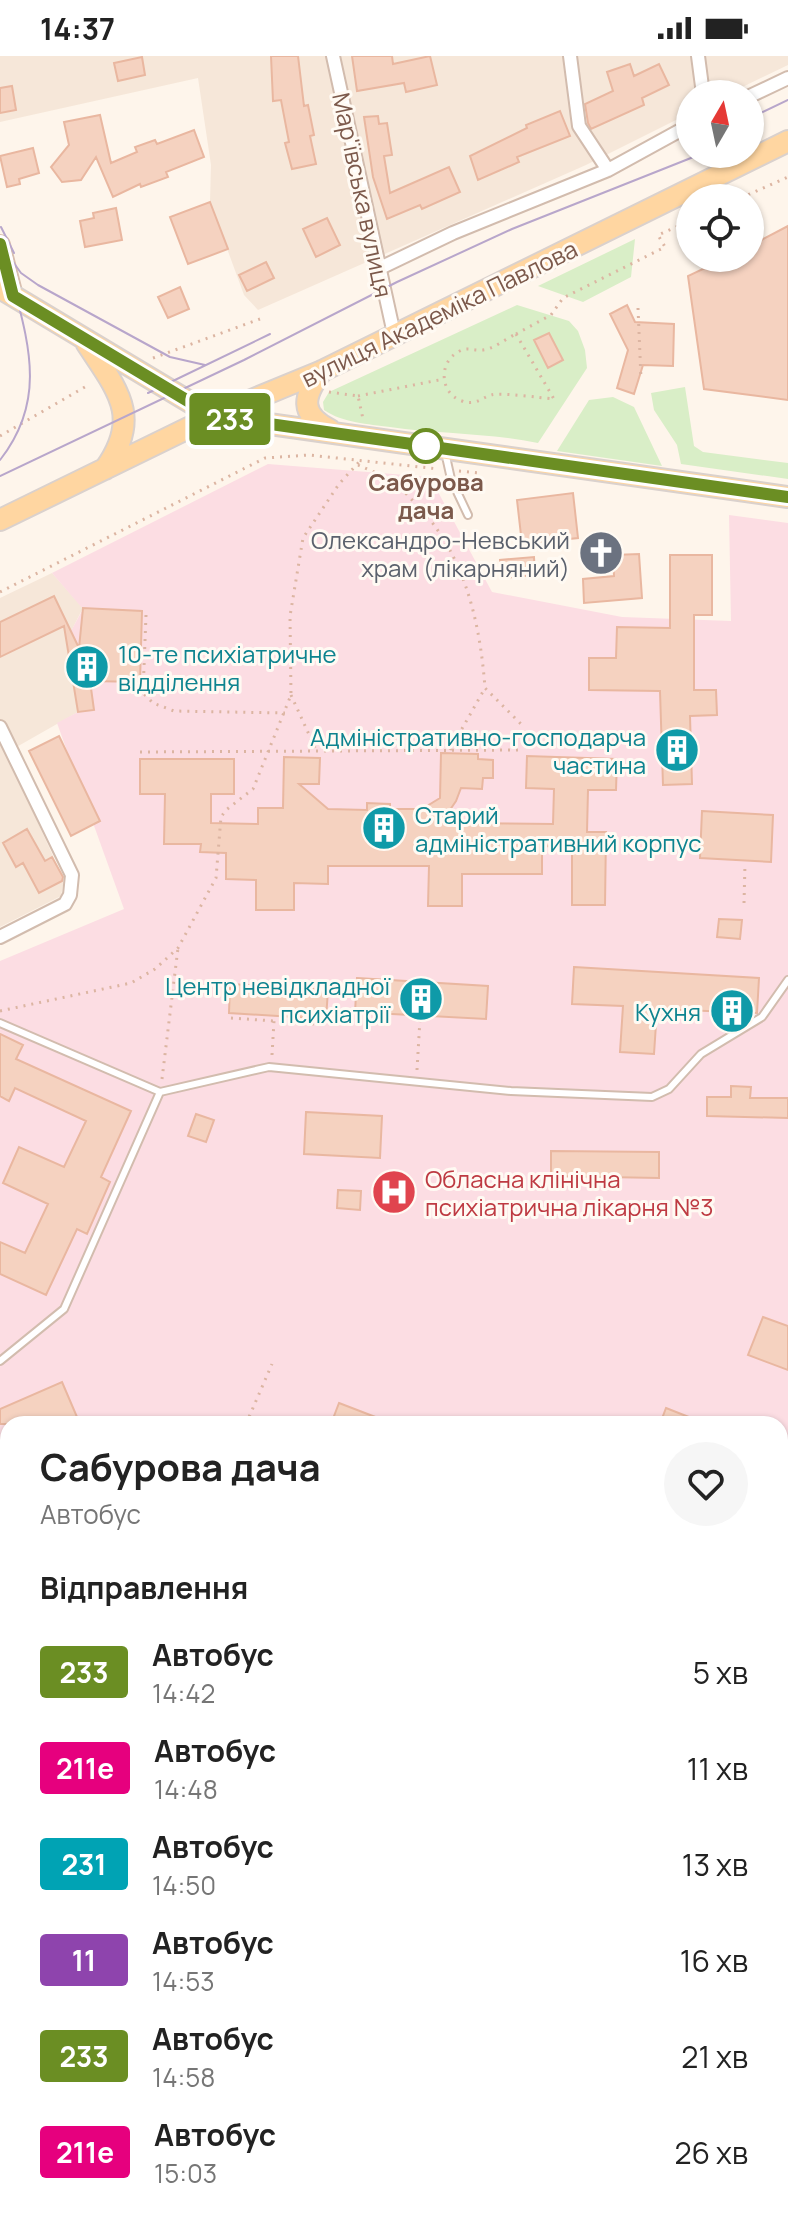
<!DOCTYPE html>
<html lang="uk">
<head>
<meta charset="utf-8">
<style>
  :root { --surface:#fff; --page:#f6f6f6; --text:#222; --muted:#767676 }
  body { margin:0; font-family:Manrope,sans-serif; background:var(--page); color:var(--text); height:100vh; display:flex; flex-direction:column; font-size:30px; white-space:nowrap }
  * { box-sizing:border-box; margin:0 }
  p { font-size:26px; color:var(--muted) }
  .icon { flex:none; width:44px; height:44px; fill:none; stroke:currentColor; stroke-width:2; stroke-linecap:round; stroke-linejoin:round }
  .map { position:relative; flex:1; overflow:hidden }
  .side { position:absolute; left:0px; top:1360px; width:788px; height:800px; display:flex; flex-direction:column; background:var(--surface); border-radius:24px 24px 0 0; box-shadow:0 2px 6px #0004 }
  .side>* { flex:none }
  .badge { padding:0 16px; border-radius:6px; font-size:28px; line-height:52px }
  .needle { width:52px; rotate:9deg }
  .tools { position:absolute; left:676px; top:24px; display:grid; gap:16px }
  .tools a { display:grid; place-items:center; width:88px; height:88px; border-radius:50%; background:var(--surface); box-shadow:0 2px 6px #0004; font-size:40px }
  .map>.badge { position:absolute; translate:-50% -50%; box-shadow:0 0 0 4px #fff }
  h2 { padding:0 40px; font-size:30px; line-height:72px }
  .round { display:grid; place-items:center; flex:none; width:84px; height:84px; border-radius:42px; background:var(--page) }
  .head { display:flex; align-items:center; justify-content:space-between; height:136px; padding:0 40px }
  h1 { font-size:38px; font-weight:700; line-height:60px }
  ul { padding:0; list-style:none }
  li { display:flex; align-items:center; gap:24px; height:96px; padding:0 40px }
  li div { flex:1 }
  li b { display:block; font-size:30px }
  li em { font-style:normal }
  li .badge { min-width:88px; font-weight:700; text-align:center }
  .status { display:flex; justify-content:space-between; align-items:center; height:56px; padding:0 40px; background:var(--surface); direction:ltr }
  .status svg { height:22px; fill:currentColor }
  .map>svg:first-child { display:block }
</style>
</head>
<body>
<div class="status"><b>14:37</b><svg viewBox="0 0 49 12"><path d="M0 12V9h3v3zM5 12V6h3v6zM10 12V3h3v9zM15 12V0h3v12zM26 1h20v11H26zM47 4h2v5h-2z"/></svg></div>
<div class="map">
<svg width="788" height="2160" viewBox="0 0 788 2160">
  <rect width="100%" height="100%" fill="#fef5eb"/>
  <path fill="#f6e7d9" d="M0,0H788V9L728,38H690V57L586,109L258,254L244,239L210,146L211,109L198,22L0,66Z
    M52,517L83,552L66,585L78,656L6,697L64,824L61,840L0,871V542Z"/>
  <path fill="#fcdde3" d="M268,408L430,421L492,536L622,561L731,565L729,459L788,467V1484H780V1368H8V1533L0,1529V905L124,853L57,667L78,656L66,584L83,553L52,517Z"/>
  <path fill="#d9eec7" d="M635,183L631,221L583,246L538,230Z
    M517,249L569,265L578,275L585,294L587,312L538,387C489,377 439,378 390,371C368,368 343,367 324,354L323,346L329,336Z
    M685,331L694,390L703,396L788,407V423L681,408L677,389L654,354L651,337Z
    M613,341L634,351L662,410L557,395L589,344Z
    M780,1484H788V1610L780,1611Z
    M8,1493V1686L0,1687V1500Z"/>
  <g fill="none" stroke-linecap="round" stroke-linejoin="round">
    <path stroke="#bde6ea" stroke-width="28" d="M780,1567L788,1566
      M0,1648L8,1647"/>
  </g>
  <path fill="#f5d2c0" stroke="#e9b7a0" stroke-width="2" d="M271,0H298L304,50L308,49L314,79L310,80L316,108L292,113L285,87L289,86L281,44L273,45Z
    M352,0H392L393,8L430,0L437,29L406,36L404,27L357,35Z
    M142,1L145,19L118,25L114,7Z
    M630,8L634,20L659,8L669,29L642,42L644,49L591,73L588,67L585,48L613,35L607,16Z
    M12,30L16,54L0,57V32Z
    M560,55L570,80L517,101L519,106L478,124L470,100L527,72L526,69Z
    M100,59L111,107L137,96L135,91L155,84L157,88L194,74L204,101L166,116L168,121L141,131L140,128L113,141L96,101L81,124L62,126L51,111L69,89L64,66Z
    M378,60L379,68L387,67L392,99L384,100L390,137L449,111L460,136L422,153L420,149L387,163L373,121L364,61Z
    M33,92L39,117L19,123L20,128L7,131L0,100Z
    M210,146L228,193L188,208L170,161Z
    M116,152L122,184L85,191L80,165L94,162L93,157Z
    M327,162L340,189L316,201L303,173Z
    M788,170V344L704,333L688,220L726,202H750V190Z
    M266,206L274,222L247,235L239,219Z
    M180,231L189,253L168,262L158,241Z
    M627,249L635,266L674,268L673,310L643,309L634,338L617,332L628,294L610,258Z
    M549,277L563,304L548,312L534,284Z
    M573,437L578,482L522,488L517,444Z
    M639,498L642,542L584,547L583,523L614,520L613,499Z
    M670,499H712V559H694V634H716L717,659L690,660L692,728L663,729L660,635L589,634V602H616L617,571L670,572Z
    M534,501L535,519L501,522L500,504Z
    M54,540L79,592L83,552L142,555L140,626L90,625L94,654L78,656L64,570L0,601V566Z
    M59,680L100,765L71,780L29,695Z
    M441,697L478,698V703L493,704V722H483L482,733L461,732L456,745L441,767L553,768L554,733L526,732L527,700L617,703L616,734H588L587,776H606L605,849H572V791L542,790V818H462V850H428L429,810H328V828L294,827V854H256V824L226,823V797L200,796L201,788H164L165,738H140V703H234V738H211V767L258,768V752H283L284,701L320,702L319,728H299L328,753L367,754V747L390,748V753H422L440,742Z
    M702,755L773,759L771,806L700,802Z
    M27,773L45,805L52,801L63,821L62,825L39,837L23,807L16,811L3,787Z
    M719,863L742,864L740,883L717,881Z
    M574,911L759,922L757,957L657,953L654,998L620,996L623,950L572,948Z
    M357,922L488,930L486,963L355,956Z
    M230,928L328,934L326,963L229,957Z
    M0,978L23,989L16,1003L131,1055L101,1121L110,1126L87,1178L77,1173L46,1239L0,1218V1186L25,1197L48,1148L3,1127L19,1091L64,1111L86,1065L15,1032L9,1045L0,1040Z
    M731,1030L751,1031L750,1042H788V1062L707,1060V1041H731Z
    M306,1056L382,1060L380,1102L304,1098Z
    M196,1058L214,1064L206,1086L188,1080Z
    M551,1095L659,1096V1122L551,1120Z
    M338,1134L361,1135L360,1154L337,1152Z
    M763,1261L788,1270V1314L748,1299Z
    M62,1326L80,1368H0V1353Z
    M339,1347L391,1367V1368H331Z
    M666,1352L704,1367V1368H660Z"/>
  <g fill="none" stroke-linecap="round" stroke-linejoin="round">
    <g stroke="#d2bcae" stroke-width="10">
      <path id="lane" d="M445,396L451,423L468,459
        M0,967L160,1036L64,1253L0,1305
        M160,1036L269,1011L511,1035L652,1041L669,1033L701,998L762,961L788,924
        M0,1449L8,1461
        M780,1882L788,1883
        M0,2018L8,2017
        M780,2035L788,2036"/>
    </g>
    <g stroke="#d2bcae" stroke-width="16">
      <path id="street" d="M333,0L394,278
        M570,0L579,70L608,114
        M698,0L703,38
        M750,40L788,22
        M378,213L453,177L608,114L690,69
        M0,671L72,819L70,839L65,848L0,881"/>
    </g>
    <g stroke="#d8beae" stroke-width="22">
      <path id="secondary" d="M0,189L13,240"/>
    </g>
    <g stroke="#dad1cd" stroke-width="24">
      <path id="primary" d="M0,232L213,360L788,441
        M87,288C118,335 142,361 105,413
        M322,315C303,340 299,358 330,374
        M0,464L213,360L322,315L788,85"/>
    </g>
    <path stroke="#dcb5a2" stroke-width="3" stroke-dasharray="2 6" stroke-linecap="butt" d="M741,142L788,121
      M638,252L641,323
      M516,278L554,343C541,342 501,336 491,339C481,342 475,350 462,345C440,338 438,307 458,296C467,290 473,295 482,294C492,294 507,282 516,278Z
      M516,278L551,259L563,242L665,191L658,179L690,165
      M153,302L260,263
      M329,336L358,340L363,363
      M358,340L444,323
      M0,380L90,328
      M358,409C369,414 382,419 392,425C400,430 407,439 414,446C464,495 480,565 485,632L521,668
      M459,415L479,417
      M0,536L265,402L309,399L439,413
      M146,559L143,637L153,647L174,655L285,657
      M291,639L316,694
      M450,694L485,632
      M140,696L520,694
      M744,847L745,808
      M0,955L131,927L155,913L178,892L216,822L221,761L226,754L253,733L291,639L290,560L303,482L339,428L359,406
      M231,962L274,965
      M272,999L274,965L314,968
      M417,1014L420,963
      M162,1023L178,892
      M246,1368L272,1308"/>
    <use href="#lane" stroke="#fff" stroke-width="6"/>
    <use href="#street" stroke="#fff" stroke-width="12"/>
    <use href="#secondary" stroke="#fff" stroke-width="18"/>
    <use href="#primary" stroke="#ffd6a1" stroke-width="20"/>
    <path stroke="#b8a6cb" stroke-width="2" d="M750,62L788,44
      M1,171L14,197
      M0,188L21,217L38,229L170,301L205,309
      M148,337L270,278
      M0,404C52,338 24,276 7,203
      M0,420L244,304L397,226L512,173L701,98"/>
  </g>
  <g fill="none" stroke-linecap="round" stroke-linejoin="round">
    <g stroke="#fff" stroke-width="18">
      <path id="line" d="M0,188L13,240L213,360L788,441"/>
    </g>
    <use href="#line" stroke="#6b8e23" stroke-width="12"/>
  </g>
  <defs>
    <g id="church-disc" transform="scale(2.3)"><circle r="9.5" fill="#6b7280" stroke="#fffaf3"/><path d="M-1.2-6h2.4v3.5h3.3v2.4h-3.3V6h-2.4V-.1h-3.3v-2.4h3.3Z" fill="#fff"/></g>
    <g id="building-disc" transform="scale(2.3)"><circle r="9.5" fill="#0f9aa8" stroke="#fffaf3"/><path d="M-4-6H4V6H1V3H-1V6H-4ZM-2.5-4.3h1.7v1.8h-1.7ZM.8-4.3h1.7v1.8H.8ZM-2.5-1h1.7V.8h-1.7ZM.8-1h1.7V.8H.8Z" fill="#fff"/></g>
    <g id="hospital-disc" transform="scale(2.3)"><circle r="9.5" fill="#e0444e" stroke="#fffaf3"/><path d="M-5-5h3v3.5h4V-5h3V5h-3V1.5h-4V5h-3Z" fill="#fff"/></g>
  </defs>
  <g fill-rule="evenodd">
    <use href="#church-disc" x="601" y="497"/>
    <use href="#building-disc" x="87" y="611"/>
    <use href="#building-disc" x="677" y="694"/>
    <use href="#building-disc" x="384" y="772"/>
    <use href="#building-disc" x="421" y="943"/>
    <use href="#building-disc" x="732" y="955"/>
    <use href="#hospital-disc" x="394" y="1136"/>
  </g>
  <circle fill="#fff" stroke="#6b8e23" stroke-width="4" cx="426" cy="390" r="16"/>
  <g text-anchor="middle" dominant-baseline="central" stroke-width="6" stroke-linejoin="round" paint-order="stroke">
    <g font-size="24" fill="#7c594b" stroke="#fffaf3">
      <text transform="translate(363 139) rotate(78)">Мар'ївська вулиця</text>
      <text transform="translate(439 257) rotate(-26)">вулиця Академіка Павлова</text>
    </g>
    <g font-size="24" font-weight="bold" fill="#7c594b" stroke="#fffaf3">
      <text x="426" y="425">Сабурова<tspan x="426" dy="28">дача</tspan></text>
    </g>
    <g font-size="24" fill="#5b616d" stroke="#fffaf3" text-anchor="end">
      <text x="570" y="483">Олександро-Невський<tspan x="570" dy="28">храм (лікарняний)</tspan></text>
    </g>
    <g font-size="24" fill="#0d838f" stroke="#fffaf3" text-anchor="end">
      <text x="118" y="597" text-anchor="start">10-те психіатричне<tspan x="118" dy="28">відділення</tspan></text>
      <text x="646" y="680">Адміністративно-господарча<tspan x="646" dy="28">частина</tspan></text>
      <text x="415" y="758" text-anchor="start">Старий<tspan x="415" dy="28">адміністративний корпус</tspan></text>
      <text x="390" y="929">Центр невідкладної<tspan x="390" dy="28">психіатрії</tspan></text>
      <text x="701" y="955">Кухня</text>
    </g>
    <g font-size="24" fill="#be3a42" stroke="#fffaf3" text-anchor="start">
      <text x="425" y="1122">Обласна клінічна<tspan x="425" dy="28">психіатрична лікарня №3</tspan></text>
    </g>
  </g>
</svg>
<div class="tools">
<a><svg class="needle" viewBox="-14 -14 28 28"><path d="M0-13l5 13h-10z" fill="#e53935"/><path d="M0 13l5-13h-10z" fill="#767676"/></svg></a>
<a><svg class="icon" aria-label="locate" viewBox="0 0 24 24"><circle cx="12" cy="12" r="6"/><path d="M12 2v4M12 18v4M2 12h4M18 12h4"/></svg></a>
</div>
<b class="badge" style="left:230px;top:363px;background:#6b8e23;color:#fff">233</b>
<section class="side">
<div class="head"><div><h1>Сабурова дача</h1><p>Автобус</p></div><a class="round"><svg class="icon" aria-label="heart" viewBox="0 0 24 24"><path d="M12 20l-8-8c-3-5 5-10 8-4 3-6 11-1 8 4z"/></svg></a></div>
<h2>Відправлення</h2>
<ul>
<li><span class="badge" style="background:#6b8e23;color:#fff">233</span><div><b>Автобус</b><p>14:42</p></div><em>5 хв</em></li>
<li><span class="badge" style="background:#e6007e;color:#fff">211е</span><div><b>Автобус</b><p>14:48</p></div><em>11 хв</em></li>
<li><span class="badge" style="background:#00a3b4;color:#fff">231</span><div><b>Автобус</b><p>14:50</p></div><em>13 хв</em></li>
<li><span class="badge" style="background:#8e44ad;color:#fff">11</span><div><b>Автобус</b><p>14:53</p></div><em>16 хв</em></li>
<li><span class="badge" style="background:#6b8e23;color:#fff">233</span><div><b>Автобус</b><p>14:58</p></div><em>21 хв</em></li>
<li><span class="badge" style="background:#e6007e;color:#fff">211е</span><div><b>Автобус</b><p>15:03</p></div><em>26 хв</em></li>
</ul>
</section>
</div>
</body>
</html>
